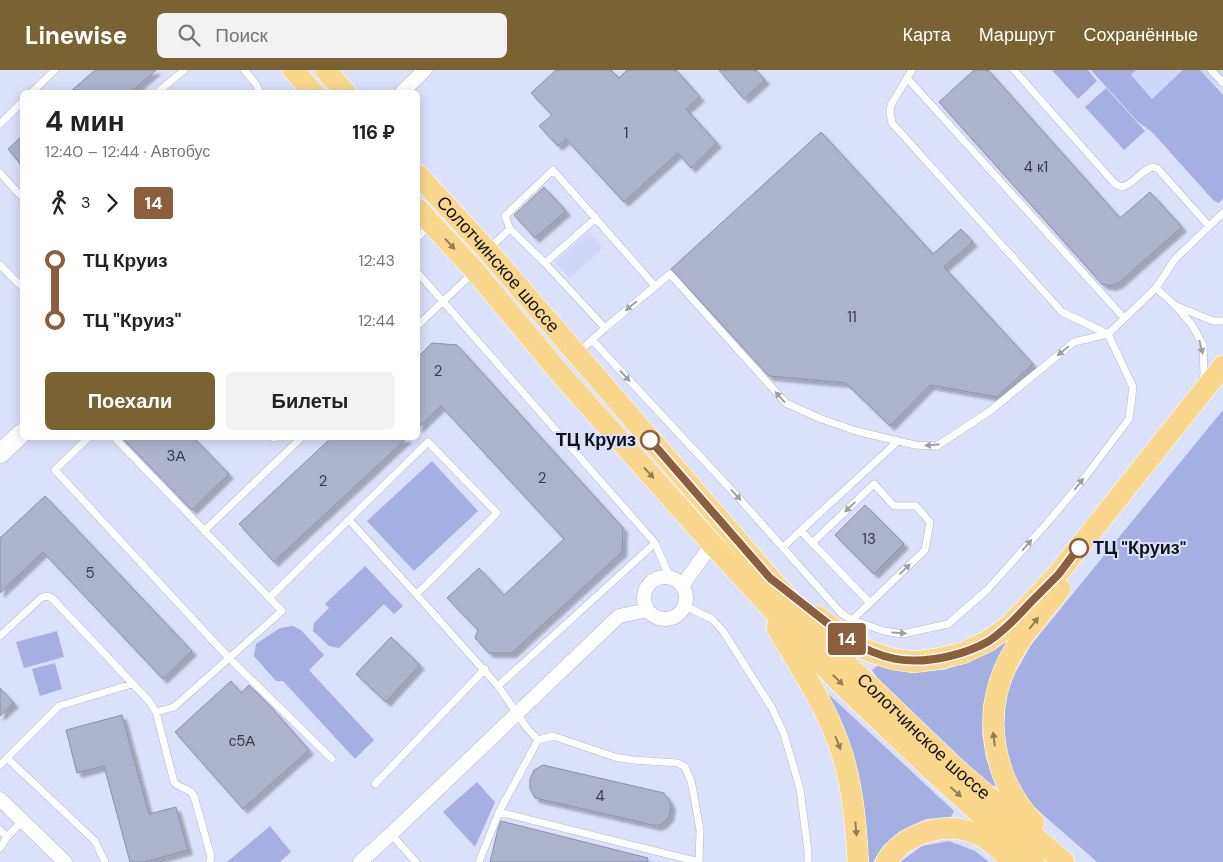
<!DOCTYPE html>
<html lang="ru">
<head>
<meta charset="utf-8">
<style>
  :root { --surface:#fff; --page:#f2f2f2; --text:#222; --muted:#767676; --accent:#7a6233 }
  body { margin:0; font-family:"DM Sans",sans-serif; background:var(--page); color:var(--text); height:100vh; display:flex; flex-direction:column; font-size:19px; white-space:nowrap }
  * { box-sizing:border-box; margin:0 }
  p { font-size:16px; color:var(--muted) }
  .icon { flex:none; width:28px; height:28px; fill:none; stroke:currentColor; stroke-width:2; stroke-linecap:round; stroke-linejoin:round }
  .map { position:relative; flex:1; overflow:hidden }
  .drawer { position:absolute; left:20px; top:20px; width:400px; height:350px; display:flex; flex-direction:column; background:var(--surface); border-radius:8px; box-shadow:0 2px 12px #0003 }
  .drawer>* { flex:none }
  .badge { padding:0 10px; border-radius:4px; font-size:18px; line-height:32px }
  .map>.badge { position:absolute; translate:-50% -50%; box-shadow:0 0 0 2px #fff }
  .legs { display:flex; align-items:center; gap:8px; height:55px; padding:0 25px; font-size:16px }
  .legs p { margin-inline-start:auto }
  .summary { display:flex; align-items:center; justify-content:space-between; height:85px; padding:0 25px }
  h1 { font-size:28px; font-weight:700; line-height:38px }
  .cta { display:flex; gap:10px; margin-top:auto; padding:10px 25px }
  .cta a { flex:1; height:58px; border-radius:8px; background:var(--accent); color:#fff; font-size:20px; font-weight:700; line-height:58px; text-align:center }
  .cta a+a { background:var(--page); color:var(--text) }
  ul { padding:0 25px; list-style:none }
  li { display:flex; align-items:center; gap:18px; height:60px; font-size:19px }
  li i { display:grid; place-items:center; width:8px; height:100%; margin:0 6px; background:currentColor }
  li i::after { content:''; width:12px; height:12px; margin:-6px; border:4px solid; border-radius:50%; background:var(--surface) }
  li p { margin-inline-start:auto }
  li:first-child i { background:linear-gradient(#0000 50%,currentColor 0) }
  li:last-child i { background:linear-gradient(currentColor 50%,#0000 0) }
  header { display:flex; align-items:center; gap:30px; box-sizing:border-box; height:70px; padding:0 25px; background:var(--accent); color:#fff }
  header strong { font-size:24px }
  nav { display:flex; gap:28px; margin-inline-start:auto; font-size:18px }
  .search { width:350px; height:45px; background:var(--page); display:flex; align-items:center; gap:12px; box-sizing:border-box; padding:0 18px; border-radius:8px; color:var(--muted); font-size:19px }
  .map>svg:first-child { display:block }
</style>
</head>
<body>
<header>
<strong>Linewise</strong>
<div class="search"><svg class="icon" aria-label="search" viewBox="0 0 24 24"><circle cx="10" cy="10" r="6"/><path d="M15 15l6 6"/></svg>Поиск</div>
<nav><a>Карта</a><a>Маршрут</a><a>Сохранённые</a></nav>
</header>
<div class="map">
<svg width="1223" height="792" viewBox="0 0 1223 792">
  <defs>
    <filter id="shadow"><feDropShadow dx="4.5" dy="4.5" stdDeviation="1" flood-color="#0004"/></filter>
  </defs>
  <rect width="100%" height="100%" fill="#dbe1fb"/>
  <path fill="#d0d7f8" d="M1091,0H1223V10L1182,48Z
    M589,162L603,178L569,208L555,192Z"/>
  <path fill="#a5afe1" d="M1052,0H1088L1097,11L1078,29Z
    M1091,0H1136L1131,5L1152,29L1183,0H1200L1223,25V129L1218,133L1213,130L1152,62L1138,52Z
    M1106,18L1145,61L1124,80L1085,37Z
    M1223,340V792H1097L1032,735L1018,717L1008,693L1003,670L1006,625L1014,605L1031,575Z
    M432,391L478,441L414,501L367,451Z
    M365,496L403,536L394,544L384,534L339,578L329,576L313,561L314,553L329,538L325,534Z
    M293,556L301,560L324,585L309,600L374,670L355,689L283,611H276L254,586L256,574L280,558Z
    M57,561L64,587L24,598L16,572Z
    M1005,570L1006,574L991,607L983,635L982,663L986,688L997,716L986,715L882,615L872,600L879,595L914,601L944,600L975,589Z
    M55,593L62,619L40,626L32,599Z
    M824,620L954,741L951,747L926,749L900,761L883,776L873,792H867Z
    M477,712L495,732L475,777L443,742Z
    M270,756L291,782L280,792H227Z
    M949,771L975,781L989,792H900L922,776Z"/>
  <path fill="#adb3cc" stroke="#8a8fa7" filter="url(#shadow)" d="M95,0H156L131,22H70Z
    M556,0H611L619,8L627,0H676L700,27L686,39L717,73L691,98L678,83L624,132L566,69L558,76L539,56L552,45L531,23Z
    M719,0H756L765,10L744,29Z
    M974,0H988L1120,148L1150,122L1182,157L1119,213L1111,216L1102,214L939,32Z
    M821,62L933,184L961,159L973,172L944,197L1033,294L997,327L930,315L890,356L846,313L769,306L671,199Z
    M22,66V96L8,79Z
    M544,117L566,141L535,168L514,145Z
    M432,273L457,275L623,458L622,482L512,583H489L475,568L478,560L447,528L479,498L504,525L564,469L441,336L418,358V287Z
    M122,368H194L229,404L192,440Z
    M331,368H407L274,492L239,454Z
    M45,426L192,581L163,609L43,482L0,523V468Z
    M865,435L904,474L874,504L835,465Z
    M391,567L420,595L386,632L356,604Z
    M231,611L241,623L249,615L269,635L309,680L243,739L175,662Z
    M0,618L14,633L0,646Z
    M122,645L149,744L176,737L188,780L145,792H130L104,696L77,703L66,660Z
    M543,695L664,723L670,732L671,737L669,747L662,754L657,756L535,728L530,719V709L534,700Z
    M501,751L648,788L647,792H490L498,759Z"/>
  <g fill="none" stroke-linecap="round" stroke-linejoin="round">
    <g stroke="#b1b6cf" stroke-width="8">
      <path id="lane" d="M244,0L256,14L260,22
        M1014,0L1115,114L1122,117C1134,114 1141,100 1153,97L1158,99L1209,156
        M1211,0L1223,13
        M907,8L1124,248
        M32,22L55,0
        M158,22L184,0
        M0,54L22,32
        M0,103L22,127
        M418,167L430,156
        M488,179L510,159
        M545,193L596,148
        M0,195L22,217
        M418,203L655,473L670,508
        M1156,218L1176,236L1192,255L1203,275L1204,303L1203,310
        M1179,237L1213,251H1223
        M418,255L473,203
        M605,258L545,193L510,159L505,146L553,100L655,216
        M592,270L737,426L841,543L852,550L884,561L902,564L948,554L987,520L1048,452L1079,415L1129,349L1133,317L1108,264L1062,242L892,53L890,43L891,35L912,0
        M579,282L605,258L670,204L786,333L819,348L856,361L915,375L937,376L990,341L1074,272L1108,264L1156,218L1175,189L1223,143
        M88,368L55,400L229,588L332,689
        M115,368L282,541L174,637L156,642
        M274,368H275
        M349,450L416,524
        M204,461L301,368
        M801,461L870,533L852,550
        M812,473L874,414L894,436H916L930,452L925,480L870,533
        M783,477L898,371
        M269,528L428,372L497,443L427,514L416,524L498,616L655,473
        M685,536L712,549L723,561L772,638L784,664L800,719L808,781V792
        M0,566L41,528L46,526L52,528L149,631L156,642L174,712C180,720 188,716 194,726L211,787L210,792
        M498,616L527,658L538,670L553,666L615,687L633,690L678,693L685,697L691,711L694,726L700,760L699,792
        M7,688L59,636L132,614
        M0,695L7,688L95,771L105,792
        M375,714L485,599
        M499,742L699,792
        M0,760L7,767
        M391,764L416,792
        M0,778L7,767L23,750
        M479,792L499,742L538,670"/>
    </g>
    <g stroke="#b1b6cf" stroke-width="15">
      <path id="street" d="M402,22L425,0
        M644 528a21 21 0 1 1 42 0a21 21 0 1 1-42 0Z
        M682,516L712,474
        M0,729L65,792
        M360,792L391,764L619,546L648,540"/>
    </g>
    <g stroke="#b1b6cf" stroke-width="20">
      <path id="secondary" d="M0,384L22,363"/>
    </g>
    <g stroke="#fff" stroke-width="22">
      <g id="primary">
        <path d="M293,0L313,22"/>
        <path d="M325,0L345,22"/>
        <path id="s1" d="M418,105L487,180L770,508L847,594L953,696L1064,792"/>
        <path d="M418,139L475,201L559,302L712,474L837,610L940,708L1034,792"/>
        <path d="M817,546L845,567L858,576L874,583L893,589L914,592L937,589L963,583L988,571L1010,555L1057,505L1223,296"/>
        <path d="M777,558C801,599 829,640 843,687C853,721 856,756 858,792"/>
        <path d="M1034,753C994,711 981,648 1007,594C1020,566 1042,543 1060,519"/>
        <path d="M886,792C904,762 948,750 979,765C991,771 1000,781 1010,789"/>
      </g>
    </g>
    <use href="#lane" stroke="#fff" stroke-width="7"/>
    <use href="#street" stroke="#fff" stroke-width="14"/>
    <use href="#secondary" stroke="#fff" stroke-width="19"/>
    <use href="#primary" stroke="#f9d88e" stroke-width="21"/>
  </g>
  <defs><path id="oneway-solid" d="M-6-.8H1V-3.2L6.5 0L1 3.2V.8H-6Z" transform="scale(1.25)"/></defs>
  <g fill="#907e59">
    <use href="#oneway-solid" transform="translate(450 174) rotate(47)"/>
    <use href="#oneway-solid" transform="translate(649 403) rotate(48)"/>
    <use href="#oneway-solid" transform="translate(1034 553) rotate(-52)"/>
    <use href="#oneway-solid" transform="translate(838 610) rotate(45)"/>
    <use href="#oneway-solid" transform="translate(994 669) rotate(-97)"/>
    <use href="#oneway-solid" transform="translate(838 673) rotate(69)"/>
    <use href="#oneway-solid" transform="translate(956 722) rotate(42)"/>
    <use href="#oneway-solid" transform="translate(856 759) rotate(85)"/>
  </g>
  <g fill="#9fa0a3">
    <use href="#oneway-solid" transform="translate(631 236) rotate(140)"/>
    <use href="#oneway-solid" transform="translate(1201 277) rotate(76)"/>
    <use href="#oneway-solid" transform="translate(1063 281) rotate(140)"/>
    <use href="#oneway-solid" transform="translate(625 306) rotate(47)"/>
    <use href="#oneway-solid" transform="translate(780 327) rotate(-132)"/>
    <use href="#oneway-solid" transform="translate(932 375) rotate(174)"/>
    <use href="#oneway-solid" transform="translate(1079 414) rotate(-52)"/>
    <use href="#oneway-solid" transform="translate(736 425) rotate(47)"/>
    <use href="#oneway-solid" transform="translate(850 437) rotate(137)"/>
    <use href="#oneway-solid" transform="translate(1027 475) rotate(-49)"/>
    <use href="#oneway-solid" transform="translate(905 499) rotate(-44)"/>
    <use href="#oneway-solid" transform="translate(899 563) rotate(3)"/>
  </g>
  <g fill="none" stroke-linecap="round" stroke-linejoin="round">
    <g stroke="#fff" stroke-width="11">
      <path id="line-1" d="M650,370L770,508L845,567C880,590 909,596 950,586C963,583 977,578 989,571C1005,560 1018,546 1031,532C1040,523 1049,514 1058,505C1065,496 1072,486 1079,478"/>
    </g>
    <use href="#line-1" stroke="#8b5e3c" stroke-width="8"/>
  </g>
  <g fill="#fff" stroke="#8b5e3c" stroke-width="2.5">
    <circle cx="650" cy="370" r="9"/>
    <circle cx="1079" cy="478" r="9"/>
  </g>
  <g text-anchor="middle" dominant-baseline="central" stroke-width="4" stroke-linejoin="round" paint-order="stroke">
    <g font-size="15" fill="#363a46">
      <text x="626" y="63">1</text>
      <text x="1036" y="97">4 к1</text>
      <text x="852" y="247">11</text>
      <text x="438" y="301">2</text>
      <text x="176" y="386">3А</text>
      <text x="542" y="408">2</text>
      <text x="323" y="411">2</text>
      <text x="869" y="469">13</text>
      <text x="90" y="503">5</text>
      <text x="242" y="671">с5А</text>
      <text x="600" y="726">4</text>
    </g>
    <g font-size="18" fill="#0f1119" stroke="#dbe1fb">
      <text stroke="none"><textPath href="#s1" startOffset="120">Солотчинское шоссе</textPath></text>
      <text stroke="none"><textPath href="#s1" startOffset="756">Солотчинское шоссе</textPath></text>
    </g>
    <g font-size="18" font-weight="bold" fill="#0f1119" stroke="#dbe1fb" text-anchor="end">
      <text x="636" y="370">ТЦ Круиз</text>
      <text x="1093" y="478" text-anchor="start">ТЦ "Круиз"</text>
    </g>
  </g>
</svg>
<b class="badge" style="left:847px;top:569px;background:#8b5e3c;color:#fff">14</b>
<section class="drawer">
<div class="summary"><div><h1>4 мин</h1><p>12:40 – 12:44 · Автобус</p></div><b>116 ₽</b></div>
<div class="legs"><svg class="icon" aria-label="walk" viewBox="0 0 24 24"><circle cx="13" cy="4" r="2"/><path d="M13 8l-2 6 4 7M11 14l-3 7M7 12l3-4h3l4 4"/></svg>3<svg class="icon" aria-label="forward" viewBox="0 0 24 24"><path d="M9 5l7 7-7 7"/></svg><b class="badge" style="background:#8b5e3c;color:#fff">14</b></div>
<ul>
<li><i style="color:#8b5e3c"></i><b>ТЦ Круиз</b><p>12:43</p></li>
<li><i style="color:#8b5e3c"></i><b>ТЦ &quot;Круиз&quot;</b><p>12:44</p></li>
</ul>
<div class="cta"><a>Поехали</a><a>Билеты</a></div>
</section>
</div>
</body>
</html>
